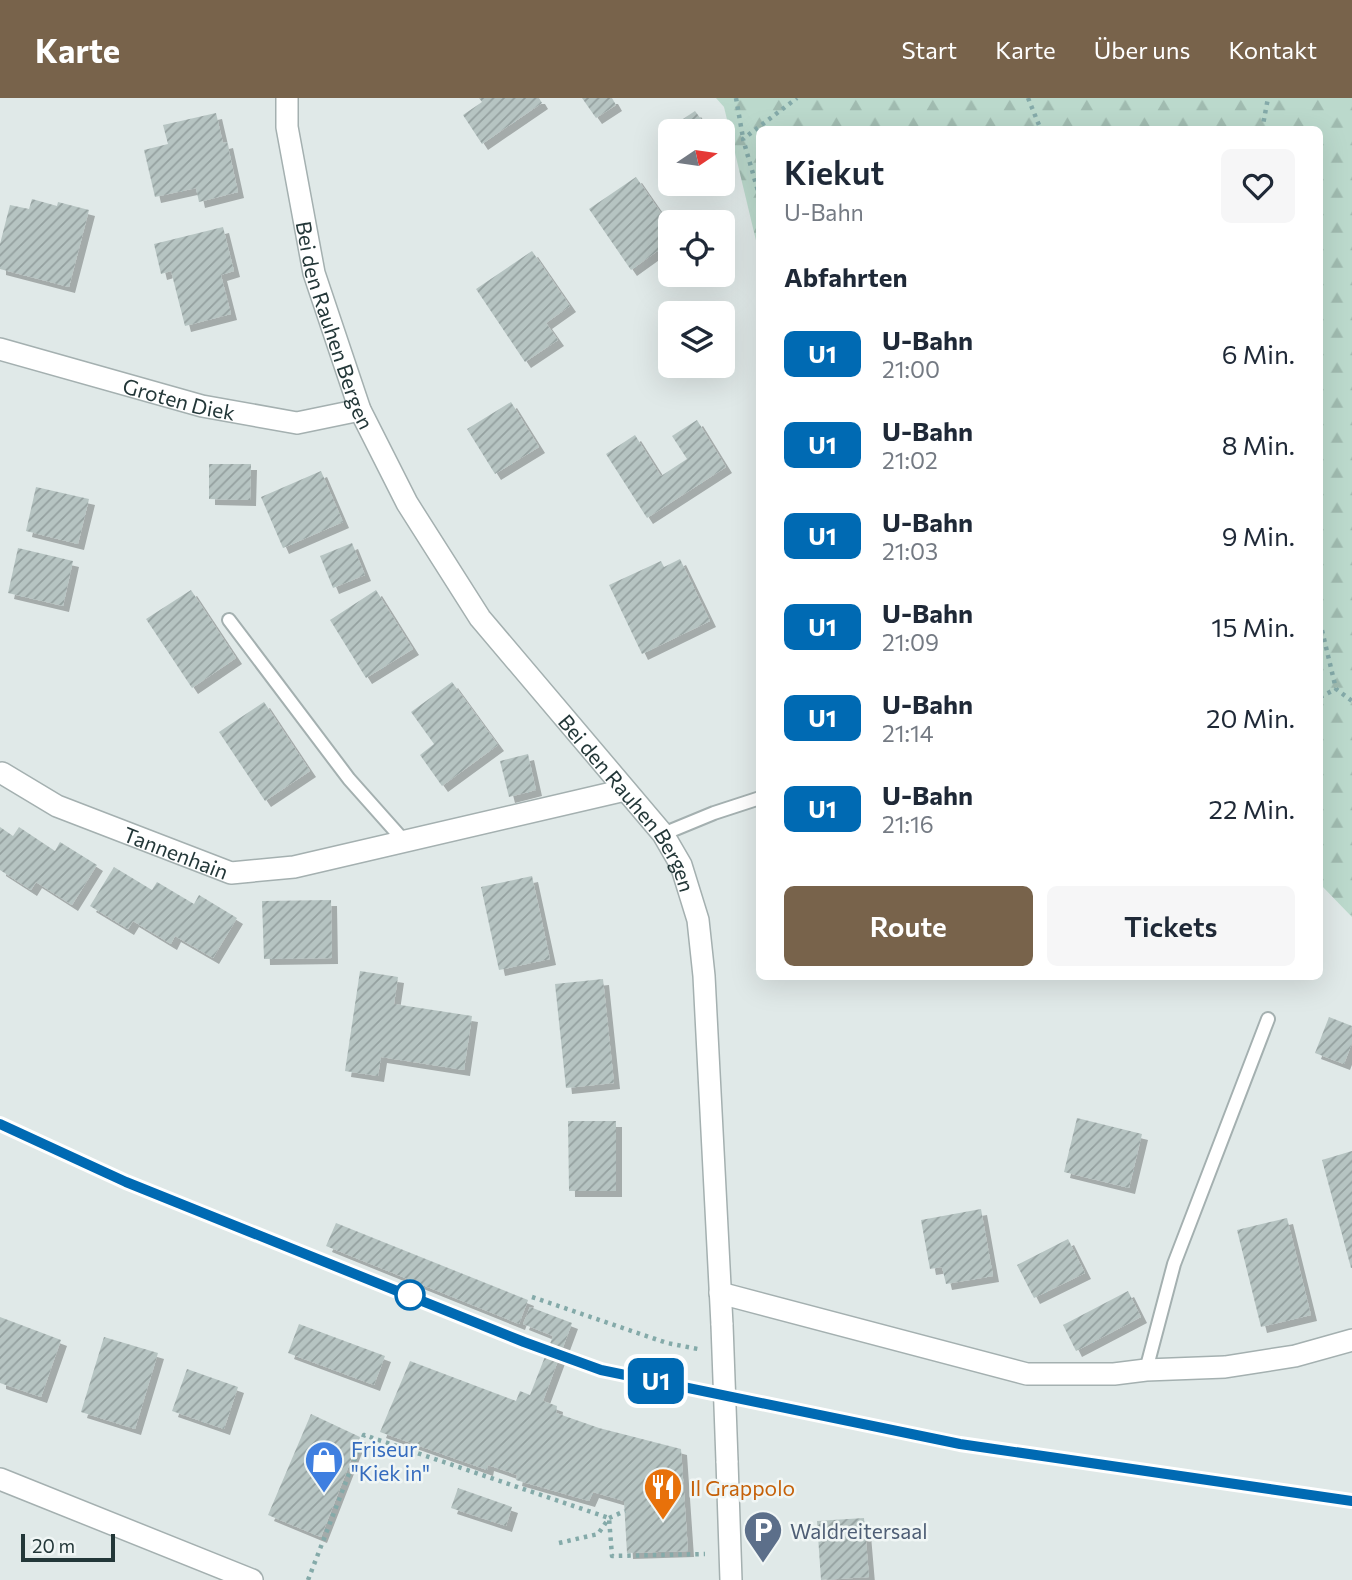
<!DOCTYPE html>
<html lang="de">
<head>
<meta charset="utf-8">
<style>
  :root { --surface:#fff; --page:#f6f6f7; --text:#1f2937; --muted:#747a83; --accent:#78634b }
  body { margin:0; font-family:Commissioner,sans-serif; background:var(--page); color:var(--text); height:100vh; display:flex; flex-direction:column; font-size:26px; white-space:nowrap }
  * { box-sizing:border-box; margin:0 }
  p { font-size:23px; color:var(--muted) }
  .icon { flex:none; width:38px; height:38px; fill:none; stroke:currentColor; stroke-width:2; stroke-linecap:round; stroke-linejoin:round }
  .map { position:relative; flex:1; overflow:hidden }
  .drawer { position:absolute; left:756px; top:28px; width:567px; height:854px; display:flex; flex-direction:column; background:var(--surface); border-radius:10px; box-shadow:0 7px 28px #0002 }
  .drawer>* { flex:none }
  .badge { padding:0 14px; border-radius:10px; font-size:24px; line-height:46px }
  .needle { width:46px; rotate:77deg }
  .controls { position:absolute; left:658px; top:21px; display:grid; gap:14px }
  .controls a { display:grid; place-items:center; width:77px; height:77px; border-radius:10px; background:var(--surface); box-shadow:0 7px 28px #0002; font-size:35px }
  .scale { position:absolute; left:21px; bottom:18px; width:94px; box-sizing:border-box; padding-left:7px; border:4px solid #233738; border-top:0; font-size:19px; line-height:24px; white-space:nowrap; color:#233738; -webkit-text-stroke:5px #f0f6f5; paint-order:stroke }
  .map>.badge { position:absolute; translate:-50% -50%; box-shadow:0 0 0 4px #fff }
  h2 { padding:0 28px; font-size:26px; line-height:63px }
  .round { display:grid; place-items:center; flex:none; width:74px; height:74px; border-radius:10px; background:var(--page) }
  .summary { display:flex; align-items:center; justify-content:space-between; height:119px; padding:0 28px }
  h1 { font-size:33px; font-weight:600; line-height:52px }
  .cta { display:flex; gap:14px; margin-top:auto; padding:14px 28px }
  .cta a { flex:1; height:80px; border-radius:10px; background:var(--accent); color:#fff; font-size:28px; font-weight:600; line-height:80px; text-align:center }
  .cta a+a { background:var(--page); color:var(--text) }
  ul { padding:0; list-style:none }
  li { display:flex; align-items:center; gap:21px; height:91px; padding:0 28px }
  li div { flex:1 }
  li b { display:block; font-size:26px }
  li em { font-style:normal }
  li .badge { min-width:77px; font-weight:700; text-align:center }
  header { display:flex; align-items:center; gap:42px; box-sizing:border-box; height:98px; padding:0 35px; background:var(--accent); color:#fff }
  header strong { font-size:33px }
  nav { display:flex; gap:38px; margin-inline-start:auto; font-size:24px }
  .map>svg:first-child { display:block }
</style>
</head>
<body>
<header>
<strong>Karte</strong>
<nav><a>Start</a><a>Karte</a><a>Über uns</a><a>Kontakt</a></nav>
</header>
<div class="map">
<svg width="1352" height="1482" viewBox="0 0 1352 1482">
  <defs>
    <pattern id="forest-firs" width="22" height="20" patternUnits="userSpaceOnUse" patternTransform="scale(1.75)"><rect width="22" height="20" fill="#bbd9cc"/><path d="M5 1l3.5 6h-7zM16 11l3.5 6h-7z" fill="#a0bbb0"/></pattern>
    <pattern id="building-hatch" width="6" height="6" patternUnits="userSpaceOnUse" patternTransform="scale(1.75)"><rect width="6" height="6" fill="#b6c4c2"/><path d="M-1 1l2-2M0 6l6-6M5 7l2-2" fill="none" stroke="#94a09f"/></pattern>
    <filter id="shadow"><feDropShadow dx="6" dy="6" stdDeviation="0" flood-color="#0004"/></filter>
  </defs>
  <rect width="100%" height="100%" fill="#e0e9e8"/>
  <path fill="url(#forest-firs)" d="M716,0H1352V819L1320,786V32H760L759,155L724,9Z"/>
  <path fill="url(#building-hatch)" filter="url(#shadow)" d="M479,0H539L542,5L482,46L463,17L482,4Z
    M582,0H612L616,7L596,20Z
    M695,13L710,33H674L671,29Z
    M216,15L223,45L227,44L238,94L199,104L196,90L155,99L144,52L168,46L163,27Z
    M636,79L670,128V144L631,172L589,111Z
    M32,101L57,108L58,104L89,112L69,189L0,171V146L10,107L29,111Z
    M223,129L234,173L221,177L231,216L185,228L171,173L161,176L154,146Z
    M532,153L570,208L546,225L558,242L525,264L476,191Z
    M511,304L539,349L495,376L467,331Z
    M697,322L726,369L647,420L606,356L635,337L661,378L687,361L672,338Z
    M209,366H251L250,402L209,401Z
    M321,373L343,424L283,450L261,399Z
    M36,389L89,401L78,446L26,433Z
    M352,445L365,477L333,490L320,458Z
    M18,450L73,463L63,508L8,495Z
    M680,461L710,523L642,556L609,487L661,463L664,469Z
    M191,492L236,560L192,590L146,521Z
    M376,492L413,551L366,580L330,522Z
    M452,584L498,647L442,688L420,657L434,646L411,614Z
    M264,604L310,673L265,703L219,634Z
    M528,656L536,692L509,699L500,663Z
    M0,729L13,738L19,729L55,753L60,744L97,767L72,807L36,784L31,792L0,772Z
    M114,769L152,792L157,784L194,806L199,797L237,820L213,860L175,838L171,846L133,823L128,831L90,808Z
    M532,778L550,861L499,872L481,789Z
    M331,802L332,860L264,861L262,803Z
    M360,873L398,879L394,906L472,918L464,972L381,959L378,978L345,973Z
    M603,881L614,985L566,990L555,886Z
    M1329,919L1352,928V945L1344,966L1315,955Z
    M1077,1020L1142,1036L1129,1090L1064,1074Z
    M568,1023H616V1093H569Z
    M1352,1053V1170H1351L1322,1062Z
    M981,1111L993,1178L946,1186L942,1169L930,1171L921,1122Z
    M1287,1120L1311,1217L1261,1229L1237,1132Z
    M336,1125L528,1202L519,1226L326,1148Z
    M1068,1141L1085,1175L1034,1200L1017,1167Z
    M1128,1193L1141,1219L1076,1253L1063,1227Z
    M530,1209L572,1225L543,1303L557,1308L556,1315L599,1330L681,1351L688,1453L627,1455L624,1403L593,1394L589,1403L516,1382L517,1377L488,1367L487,1372L380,1334L410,1263L516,1303L520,1293L530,1297L553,1238L523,1226Z
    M0,1219L61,1242L41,1299L0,1285Z
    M299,1226L385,1258L374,1287L288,1255Z
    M104,1239L158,1255L135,1331L81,1314Z
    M187,1271L238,1289L224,1331L172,1313Z
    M311,1316L360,1339L321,1439L268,1417Z
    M458,1390L512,1409L506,1428L451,1410Z
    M864,1420L869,1479L821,1482L817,1423Z"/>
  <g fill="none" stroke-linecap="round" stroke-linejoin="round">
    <g stroke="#a4b0b0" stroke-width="16">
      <path id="lane" d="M229,522L349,681L405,744
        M663,736L714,715L760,700
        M1146,1272L1174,1166L1268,921"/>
    </g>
    <g stroke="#a4b0b0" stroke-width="24">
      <g id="street">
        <path id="s1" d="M287,0V29L314,175L360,312L407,405L480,520L663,736L681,767L698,822L704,878L722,1227"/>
        <path id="s2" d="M0,251L202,308L297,325L360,312"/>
        <path id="s3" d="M2,675L57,708L231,775L294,769L625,692"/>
        <path d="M720,1195L1027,1276H1114L1146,1272L1225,1269L1295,1258L1352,1242"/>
        <path d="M727,1363L731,1482"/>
        <path d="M0,1381L252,1482"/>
      </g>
    </g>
    <path stroke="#84aaa9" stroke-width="4.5" stroke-dasharray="3.5 5" stroke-linecap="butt" d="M736,0L743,40
      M1028,0L1041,32
      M1262,32L1268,0
      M760,100L743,41L797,0
      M1320,524L1336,591L1352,603
      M1320,599L1336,591
      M532,1199L667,1245L698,1251
      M559,1445L598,1436L609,1420L625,1413
      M308,1482L364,1337L609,1420L612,1458L705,1456"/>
    <use href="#lane" stroke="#fff" stroke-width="12"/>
    <use href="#street" stroke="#fff" stroke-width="21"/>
    <g stroke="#5d7374" stroke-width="8">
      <path id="rail" d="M0,1026L126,1084L524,1245L601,1272L960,1346L1352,1403"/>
    </g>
    <use href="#rail" stroke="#f0f6f5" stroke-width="5" stroke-dasharray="16" stroke-linecap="butt"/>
    <g stroke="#a4b0b0" stroke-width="24" stroke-linecap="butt">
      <path id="street-bridge" d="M722,1227L727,1363"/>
    </g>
    <use href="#street-bridge" stroke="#fff" stroke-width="21"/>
  </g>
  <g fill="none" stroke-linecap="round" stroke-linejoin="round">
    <g stroke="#fff" stroke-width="16">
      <path id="line" d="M0,1026L126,1084L524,1244L601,1272L960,1346L1352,1403"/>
    </g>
    <use href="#line" stroke="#006ab3" stroke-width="10"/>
  </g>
  <defs>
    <g id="shop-pin" transform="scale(2.0125)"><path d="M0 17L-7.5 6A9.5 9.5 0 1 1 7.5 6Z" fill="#3f7fe0" stroke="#f0f6f5"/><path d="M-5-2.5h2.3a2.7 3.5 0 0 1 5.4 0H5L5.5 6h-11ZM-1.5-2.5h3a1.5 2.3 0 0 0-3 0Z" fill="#fff"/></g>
    <g id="restaurant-pin" transform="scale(2.0125)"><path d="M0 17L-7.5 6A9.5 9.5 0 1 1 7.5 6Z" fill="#e8710a" stroke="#f0f6f5"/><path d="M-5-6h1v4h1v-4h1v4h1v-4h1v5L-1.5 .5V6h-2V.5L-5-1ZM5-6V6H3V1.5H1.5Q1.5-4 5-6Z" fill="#fff"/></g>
    <g id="parking-pin" transform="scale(2.0125)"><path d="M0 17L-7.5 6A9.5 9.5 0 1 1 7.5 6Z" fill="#5c6f8a" stroke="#f0f6f5"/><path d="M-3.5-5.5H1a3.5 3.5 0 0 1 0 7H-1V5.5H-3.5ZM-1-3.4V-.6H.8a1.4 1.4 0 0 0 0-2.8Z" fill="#fff"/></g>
  </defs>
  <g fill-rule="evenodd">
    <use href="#shop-pin" x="324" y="1362"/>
    <use href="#restaurant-pin" x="663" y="1389"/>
    <use href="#parking-pin" x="763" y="1432"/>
  </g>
  <circle fill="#fff" stroke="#006ab3" stroke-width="3.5" cx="410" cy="1197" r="14"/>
  <g text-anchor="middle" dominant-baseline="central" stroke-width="5" stroke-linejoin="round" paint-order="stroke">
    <g font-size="21" fill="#233738" stroke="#f0f6f5">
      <text stroke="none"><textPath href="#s1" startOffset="233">Bei den Rauhen Bergen</textPath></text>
      <text stroke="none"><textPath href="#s2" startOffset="186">Groten Diek</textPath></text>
      <text stroke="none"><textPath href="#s1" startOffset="800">Bei den Rauhen Bergen</textPath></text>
      <text stroke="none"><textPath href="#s3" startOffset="192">Tannenhain</textPath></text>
    </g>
    <g font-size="21" fill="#366cbe" stroke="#f0f6f5" text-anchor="start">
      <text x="351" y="1350">Friseur<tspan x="351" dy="24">"Kiek in"</tspan></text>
    </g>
    <g font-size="21" fill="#c56008" stroke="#f0f6f5" text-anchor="start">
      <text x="690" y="1389">Il Grappolo</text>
    </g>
    <g font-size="21" fill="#4e5e75" stroke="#f0f6f5" text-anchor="start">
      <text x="790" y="1432">Waldreitersaal</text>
    </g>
  </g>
</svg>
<div class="controls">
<a><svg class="needle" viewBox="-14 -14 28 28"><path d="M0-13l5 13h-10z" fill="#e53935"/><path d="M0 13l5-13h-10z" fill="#747a83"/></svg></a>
<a><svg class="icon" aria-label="locate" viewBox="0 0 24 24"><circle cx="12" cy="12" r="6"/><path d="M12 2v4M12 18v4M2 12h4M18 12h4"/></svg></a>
<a><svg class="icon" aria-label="layers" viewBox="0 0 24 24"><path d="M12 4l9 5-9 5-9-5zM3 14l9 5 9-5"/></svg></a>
</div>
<div class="scale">20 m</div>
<b class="badge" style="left:656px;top:1283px;background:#006ab3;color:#fff">U1</b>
<section class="drawer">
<div class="summary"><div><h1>Kiekut</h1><p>U-Bahn</p></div><a class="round"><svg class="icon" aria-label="heart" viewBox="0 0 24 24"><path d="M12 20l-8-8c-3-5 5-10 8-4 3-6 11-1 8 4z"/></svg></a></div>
<h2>Abfahrten</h2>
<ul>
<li><span class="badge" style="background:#006ab3;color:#fff">U1</span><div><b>U-Bahn</b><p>21:00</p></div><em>6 Min.</em></li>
<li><span class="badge" style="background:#006ab3;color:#fff">U1</span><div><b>U-Bahn</b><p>21:02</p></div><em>8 Min.</em></li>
<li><span class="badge" style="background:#006ab3;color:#fff">U1</span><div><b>U-Bahn</b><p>21:03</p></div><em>9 Min.</em></li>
<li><span class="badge" style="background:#006ab3;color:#fff">U1</span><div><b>U-Bahn</b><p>21:09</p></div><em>15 Min.</em></li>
<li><span class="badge" style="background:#006ab3;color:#fff">U1</span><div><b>U-Bahn</b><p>21:14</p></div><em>20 Min.</em></li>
<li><span class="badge" style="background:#006ab3;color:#fff">U1</span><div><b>U-Bahn</b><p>21:16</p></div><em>22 Min.</em></li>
</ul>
<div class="cta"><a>Route</a><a>Tickets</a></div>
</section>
</div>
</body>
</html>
